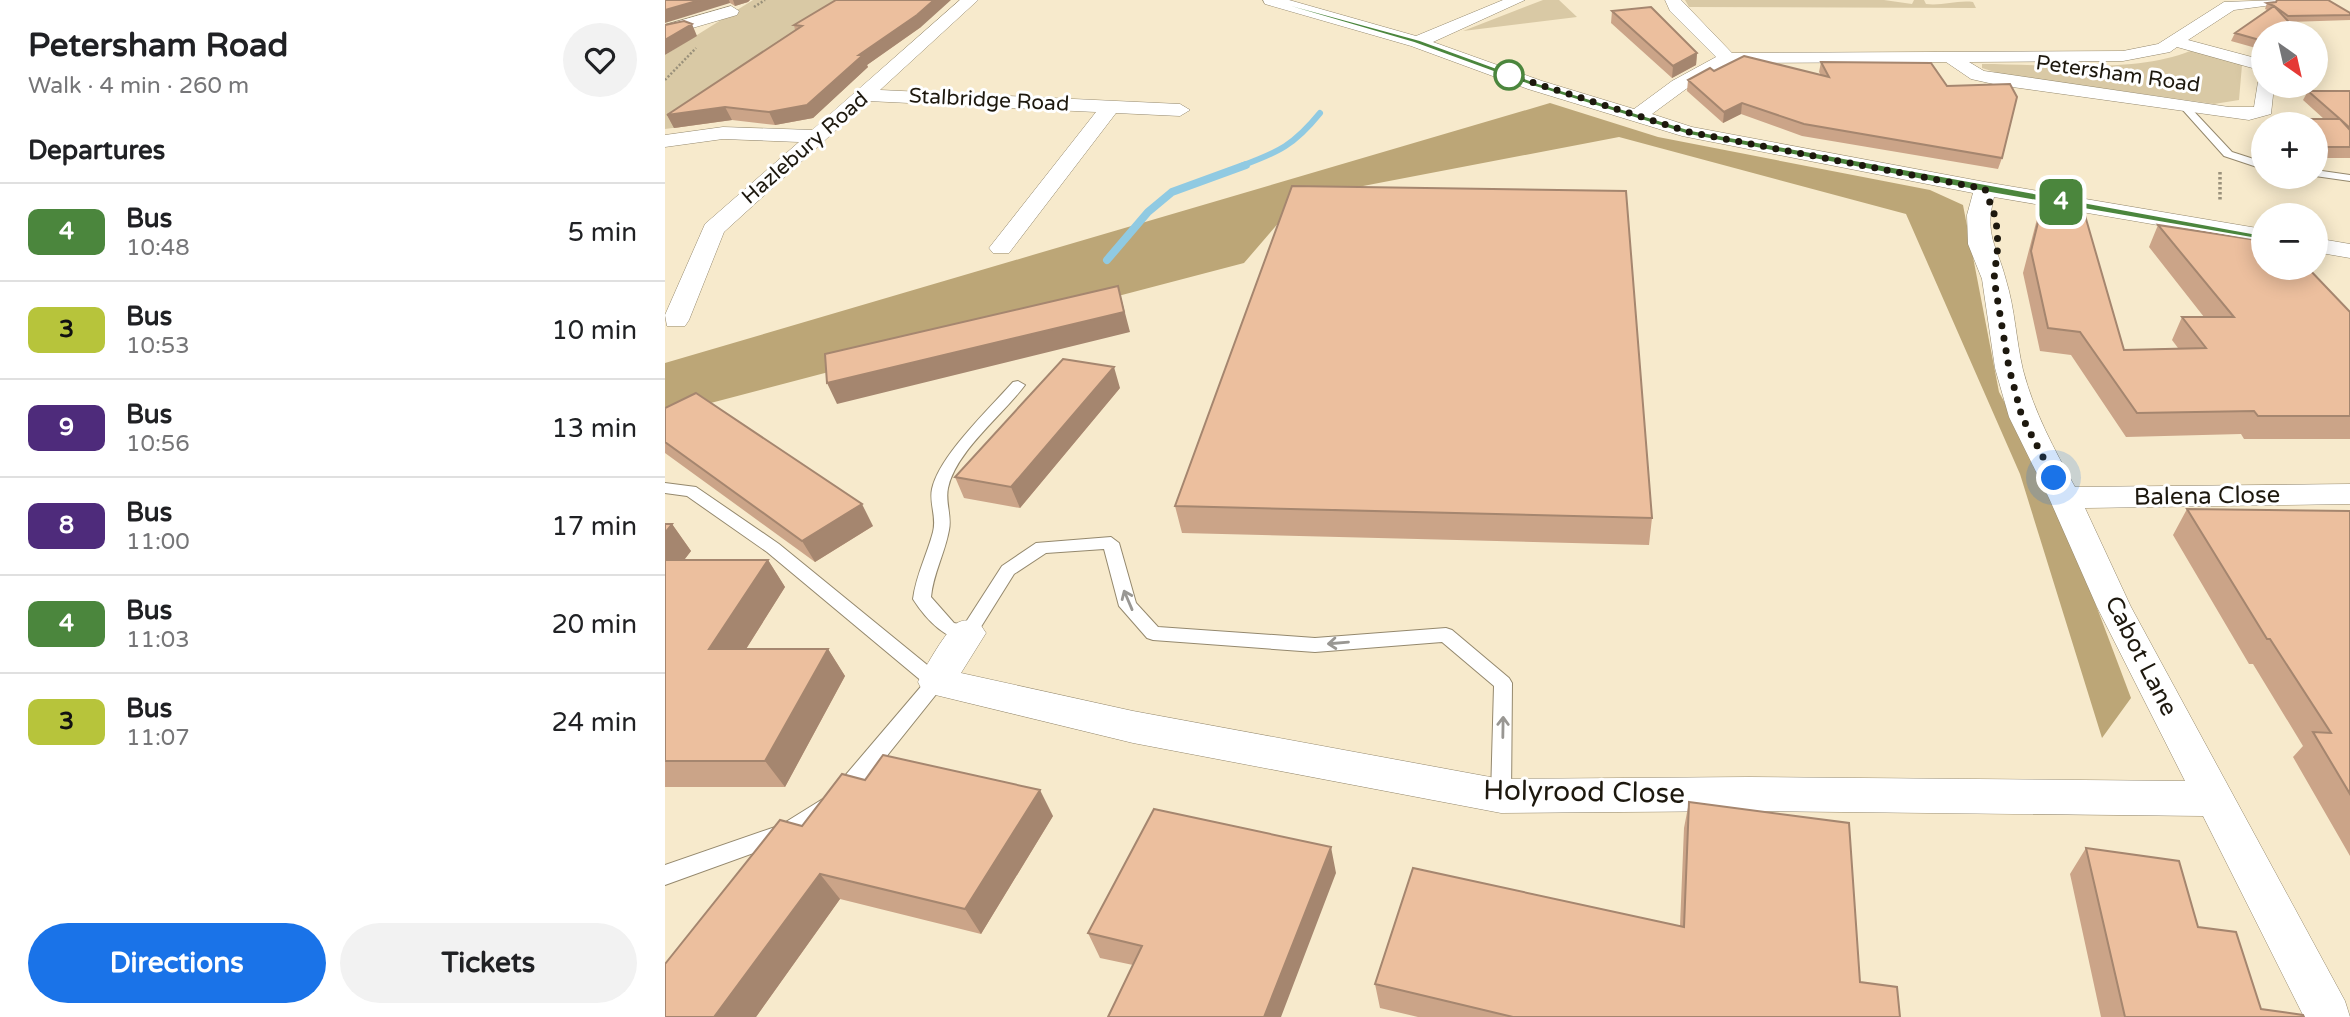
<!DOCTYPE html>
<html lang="en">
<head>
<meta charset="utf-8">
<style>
  :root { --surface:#fff; --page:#f2f2f2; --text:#202124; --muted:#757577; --line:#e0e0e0; --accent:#1a73e8 }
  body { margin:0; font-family:"Varela Round",sans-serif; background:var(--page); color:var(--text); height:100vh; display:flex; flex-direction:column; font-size:26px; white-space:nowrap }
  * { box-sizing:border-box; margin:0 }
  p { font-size:23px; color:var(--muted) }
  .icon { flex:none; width:38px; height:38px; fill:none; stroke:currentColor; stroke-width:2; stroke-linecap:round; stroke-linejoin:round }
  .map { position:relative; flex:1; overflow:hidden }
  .sheet { display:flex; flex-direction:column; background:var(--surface); width:665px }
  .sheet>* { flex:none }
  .badge { padding:0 14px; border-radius:10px; font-size:24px; line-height:46px }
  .needle { width:46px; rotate:146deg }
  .buttons { position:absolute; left:1586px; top:21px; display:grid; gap:14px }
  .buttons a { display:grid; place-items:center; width:77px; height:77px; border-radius:50%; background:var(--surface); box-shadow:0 4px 18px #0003; font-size:35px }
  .you { position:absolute; width:35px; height:35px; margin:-18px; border:5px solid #fff; border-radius:50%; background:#1a73e8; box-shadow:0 0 0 10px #1a73e833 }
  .map>.badge { position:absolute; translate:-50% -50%; box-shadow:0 0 0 4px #fff }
  h2 { padding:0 28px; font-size:26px; line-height:63px }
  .round { display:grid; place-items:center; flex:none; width:74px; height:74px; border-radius:37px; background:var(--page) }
  .head { display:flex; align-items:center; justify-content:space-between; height:119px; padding:0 28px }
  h1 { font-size:33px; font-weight:800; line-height:52px }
  .primary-button { display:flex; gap:14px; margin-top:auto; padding:14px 28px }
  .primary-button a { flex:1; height:80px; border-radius:42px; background:var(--accent); color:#fff; font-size:28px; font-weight:800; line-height:80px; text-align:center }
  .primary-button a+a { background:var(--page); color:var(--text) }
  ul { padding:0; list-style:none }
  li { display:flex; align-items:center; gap:21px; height:98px; padding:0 28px; border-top:2px solid var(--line) }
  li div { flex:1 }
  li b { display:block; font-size:26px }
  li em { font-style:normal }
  li .badge { min-width:77px; font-weight:700; text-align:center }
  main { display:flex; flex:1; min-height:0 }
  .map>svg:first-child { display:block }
</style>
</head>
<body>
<main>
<section class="sheet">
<div class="head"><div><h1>Petersham Road</h1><p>Walk · 4 min · 260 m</p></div><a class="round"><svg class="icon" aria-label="heart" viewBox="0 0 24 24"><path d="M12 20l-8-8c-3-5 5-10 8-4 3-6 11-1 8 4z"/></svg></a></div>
<h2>Departures</h2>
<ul>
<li><span class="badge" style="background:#4b863d;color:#fff">4</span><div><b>Bus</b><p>10:48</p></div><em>5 min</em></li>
<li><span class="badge" style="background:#b7c43b;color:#111">3</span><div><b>Bus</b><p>10:53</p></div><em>10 min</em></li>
<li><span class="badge" style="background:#4e2b7b;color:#fff">9</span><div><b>Bus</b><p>10:56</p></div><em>13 min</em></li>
<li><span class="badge" style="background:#4e2b7b;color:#fff">8</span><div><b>Bus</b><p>11:00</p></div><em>17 min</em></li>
<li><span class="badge" style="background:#4b863d;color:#fff">4</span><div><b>Bus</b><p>11:03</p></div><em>20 min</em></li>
<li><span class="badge" style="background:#b7c43b;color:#111">3</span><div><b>Bus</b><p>11:07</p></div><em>24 min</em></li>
</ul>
<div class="primary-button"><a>Directions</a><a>Tickets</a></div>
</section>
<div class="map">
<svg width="1685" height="1017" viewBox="0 0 1685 1017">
  <rect width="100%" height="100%" fill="#f7eacc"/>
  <path fill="#d9c9a5" d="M88,0H193L101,61L15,127L0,129V55Z
    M878,0H894L912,17L798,31Z
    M1020,0H1219L1247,4L1249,0H1259L1261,4C1277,6 1292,0 1308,2L1311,8L1024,7Z
    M1525,51H1540L1577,65L1574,100L1549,104L1336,74L1317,68V64C1378,64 1469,74 1525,51Z"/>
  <path fill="#bca677" d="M885,103L993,137L1265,190L1298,205L1334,392L1391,499L1466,698L1437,738L1355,474L1241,214L954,137L672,191L629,205L579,263L0,415V363Z"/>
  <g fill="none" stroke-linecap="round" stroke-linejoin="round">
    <path stroke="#90cae2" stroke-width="6" d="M576,166C614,152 629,145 655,113"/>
    <path stroke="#90cae2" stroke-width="8" d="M442,260L483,212L507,192L581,165"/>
    <g stroke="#94886d" stroke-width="2">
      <path id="service" d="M1516,104H1522L1567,152L1598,162V169L1559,156L1516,108Z
        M1650,170L1685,175V181L1650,176Z
        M353,381L360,385C338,415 291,451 283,488C280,502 287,516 284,530C280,553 268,574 266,597L289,623L299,625L337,566L371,543L446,537L454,543L471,603L493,627L650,638L781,628L787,630L844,678L847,683L846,796L843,802L836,805L829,802L826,796L829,686L777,642L650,652L488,640L482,638L454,606L439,549L381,553L349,574L309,638C284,646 260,618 248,599C251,575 262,555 268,532C272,517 264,503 267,489C274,456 325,408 348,382Z
        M0,483L31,487L114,544L277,677L280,682L277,687L201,782L184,797L177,800L170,797L167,791L259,683L102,552L22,496L0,493Z
        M161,797L168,800L171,806L168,812L130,838L0,885V865L116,825Z"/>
    </g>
    <g stroke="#94886d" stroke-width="1">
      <path id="minor" d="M295,0H313L215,90L515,104L525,110L515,116L451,113L344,253H328L324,248L431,112L203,101L59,232L24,320L20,326H2L0,315L40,224L134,142L58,139L0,147V135L58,127L147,130Z
        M598,0H624L751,36L838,0H860L768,42L877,81L969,109L1007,81L1051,57L1005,11L1000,0H1016L1067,53L1458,51L1493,44L1559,2L1615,0L1607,5L1569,10L1523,40L1598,60V71L1512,47L1505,52L1458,61L1304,62L1319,71L1333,73L1564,107H1589L1593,82L1598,81V86H1609L1606,114L1584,120L1333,85L1306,79L1281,62L1066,63L1021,89L987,114L1027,127L1320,182L1598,229V243L1329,197C1319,236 1332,245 1341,280C1350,309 1351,340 1358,370C1369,412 1389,449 1410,487L1685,484V504L1420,508L1466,607L1680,1001L1685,1017H1639L1538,816L1084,811L836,813L468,743L258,692L253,682C259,669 282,628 294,622C302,619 307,621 315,624L321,633L296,673L468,711L836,779L1084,777L1520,781L1432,607L1384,498L1344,417L1330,368L1317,279L1303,244L1302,215L1308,193L1017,136L863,89L746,46L600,4Z
        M66,6L74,11L72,15L0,36V25Z
        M1650,238L1685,244V258L1650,252Z"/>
    </g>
    <path stroke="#99907a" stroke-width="2.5" stroke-dasharray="2 2" stroke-linecap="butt" d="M89,7L100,0
      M0,80L31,48"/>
    <path stroke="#99907a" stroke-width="3.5" stroke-dasharray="2.5 2.5" stroke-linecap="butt" d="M1555,172V202"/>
    <use href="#service" fill="#fff" fill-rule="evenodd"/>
    <use href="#minor" fill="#fff" fill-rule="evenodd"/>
  </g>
  <path fill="#cba488" d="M0,0H85L83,2L70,6L65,3Z
    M1611,2L1685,13V20L1624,22L1598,33V50L1566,41L1570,33L1602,10L1600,9L1602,3Z
    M947,11L1032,53L1031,65L1007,78L946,23Z
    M129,25L256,27L202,65L203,67L148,118L110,125L67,120L9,128L2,115L130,30Z
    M1650,50L1655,55L1651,64L1650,63Z
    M1156,62L1282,86L1337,158L1333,169L1137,136L1076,114L1058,123L1022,91L1023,80L1049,71L1156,75L1154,72Z
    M1643,91H1685V158H1654L1650,155V124H1611L1614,119H1659L1638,100Z
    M1379,198L1459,350L1513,348L1507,340L1517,317H1539L1484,247L1493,225L1685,312V439H1579L1576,434L1461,437L1406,355L1375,351L1358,273L1372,219Z
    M455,388L355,508L299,498L290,477Z
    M0,408L208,526L150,562L0,453Z
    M510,506L987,518L984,545L517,533Z
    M1522,509L1685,511V856L1628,757L1638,746L1588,664H1584L1508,535Z
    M0,524H7L26,551L19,560H103L120,587L81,649H163L180,676L120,787H0Z
    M200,780L388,816L316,934L175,899L91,1017L137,826Z
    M1024,802L1195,982L1235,1017H753L715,1008L710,984L1015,926L1019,828Z
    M1421,848L1533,927L1596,1009L1639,1017H1436L1405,874Z
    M671,873L468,965L435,958L423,933Z"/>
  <path fill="#a5866f" d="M35,0H64L65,3L0,23V10Z
    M68,0H85L83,2L70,6Z
    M269,0H286L256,27L202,65L203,67L148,118L110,125L104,112L194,55Z
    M27,24L32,36L0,55V40Z
    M1032,53L1031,65L1007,78L1008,66Z
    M1077,103L1076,114L1058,123L1059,112Z
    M60,107L67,120L9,128L2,115Z
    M453,286L465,332L172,404L162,383Z
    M449,367L455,388L355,508L346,487Z
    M197,504L208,526L150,562L137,541Z
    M7,524L26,551L0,585V533Z
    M103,560L120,587L64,676L44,649Z
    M163,649L180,676L120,787L100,761Z
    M375,790L388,816L316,934L300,909Z
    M666,847L671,873L616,1017H599Z
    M155,874L175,899L91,1017H49Z"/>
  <path fill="#ecbf9e" stroke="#a5866f" stroke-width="2" d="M0,0H35L0,10Z
    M171,0H269L252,15L194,55H198L142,105L104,112L60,107L2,115L137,26L129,25Z
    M1612,0H1663L1685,13V15L1623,16L1609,6L1602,3L1611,2Z
    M1609,6L1634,33H1598V41L1570,33Z
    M986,7L1032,53L1008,66L947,11Z
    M19,21L27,24L0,40V25Z
    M1079,56L1164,77L1156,62L1266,63L1282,86L1345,84L1352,97L1337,158L1139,124L1077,103L1059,112L1023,80L1045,68L1049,71Z
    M1643,91H1685V128L1675,119Z
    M1614,119H1675L1685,130V147H1660L1650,141V124H1623Z
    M627,186L961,191L987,518L510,506Z
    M1379,198L1417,205L1459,350L1541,348L1517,317H1569L1493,225L1598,241V268H1643L1685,312V416H1593L1589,411L1472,413L1415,332L1383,328L1366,251Z
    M453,286L459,312L162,383L160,354Z
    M398,359L449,367L346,487L290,477Z
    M31,393L197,504L137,541L0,442V408Z
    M1522,509L1685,511V794L1648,732L1666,733L1605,639H1602Z
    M0,524H7L0,533Z
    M0,560H103L44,649H163L100,761H0Z
    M218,755L375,790L300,909L155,874L49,1017H0V964L115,820L137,826L177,774L200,780Z
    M1024,802L1184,823L1195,982L1232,987L1235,1017H848L710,984L748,868L1019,927Z
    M489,809L666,847L599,1017H443L477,946L423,933Z
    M1421,848L1514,861L1533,927L1571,932L1596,1009L1638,1015L1639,1017H1460Z"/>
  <defs><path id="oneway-shaft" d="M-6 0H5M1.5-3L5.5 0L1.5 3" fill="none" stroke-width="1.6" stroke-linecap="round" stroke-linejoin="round" transform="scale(1.75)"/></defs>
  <g stroke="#999793">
    <use href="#oneway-shaft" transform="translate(463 600) rotate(-113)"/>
    <use href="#oneway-shaft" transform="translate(673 643) rotate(175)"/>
    <use href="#oneway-shaft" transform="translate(838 727) rotate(-89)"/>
  </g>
  <path fill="#4b863d" stroke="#fff" stroke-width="2" d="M602,0H608L755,40L873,83L1026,130L1603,236L1598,240L1320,192L1024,135L867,86L749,43Z"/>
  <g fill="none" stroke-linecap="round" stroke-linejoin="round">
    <path stroke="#1d180e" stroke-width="7" stroke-dasharray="0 12.6" d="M844,75L1024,132L1320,189L1331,219L1333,245L1329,279L1344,368L1357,417L1389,478"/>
  </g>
  <circle fill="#fff" stroke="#4b863d" stroke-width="3.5" cx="844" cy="75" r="14"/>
  <g text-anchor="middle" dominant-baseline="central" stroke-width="6" stroke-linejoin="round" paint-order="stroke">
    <g font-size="21" fill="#1d180e" stroke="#fff">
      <text transform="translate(1453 74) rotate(8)">Petersham Road</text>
      <text transform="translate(324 100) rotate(3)">Stalbridge Road</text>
      <text transform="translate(140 148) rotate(-41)">Hazlebury Road</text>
    </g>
    <g font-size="24" fill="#1d180e" stroke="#fff">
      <text transform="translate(1542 496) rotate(-1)">Balena Close</text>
      <text transform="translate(1476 656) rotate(63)">Cabot Lane</text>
    </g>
    <g font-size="28" fill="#1d180e" stroke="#fff">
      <text transform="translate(919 792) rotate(1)">Holyrood Close</text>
    </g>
  </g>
</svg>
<div class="buttons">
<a><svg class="needle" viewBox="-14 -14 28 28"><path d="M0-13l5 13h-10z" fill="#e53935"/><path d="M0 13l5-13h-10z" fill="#757577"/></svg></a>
<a>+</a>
<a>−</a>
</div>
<div class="you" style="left:1389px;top:478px"></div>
<b class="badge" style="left:1396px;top:202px;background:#4b863d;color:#fff">4</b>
</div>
</main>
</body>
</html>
